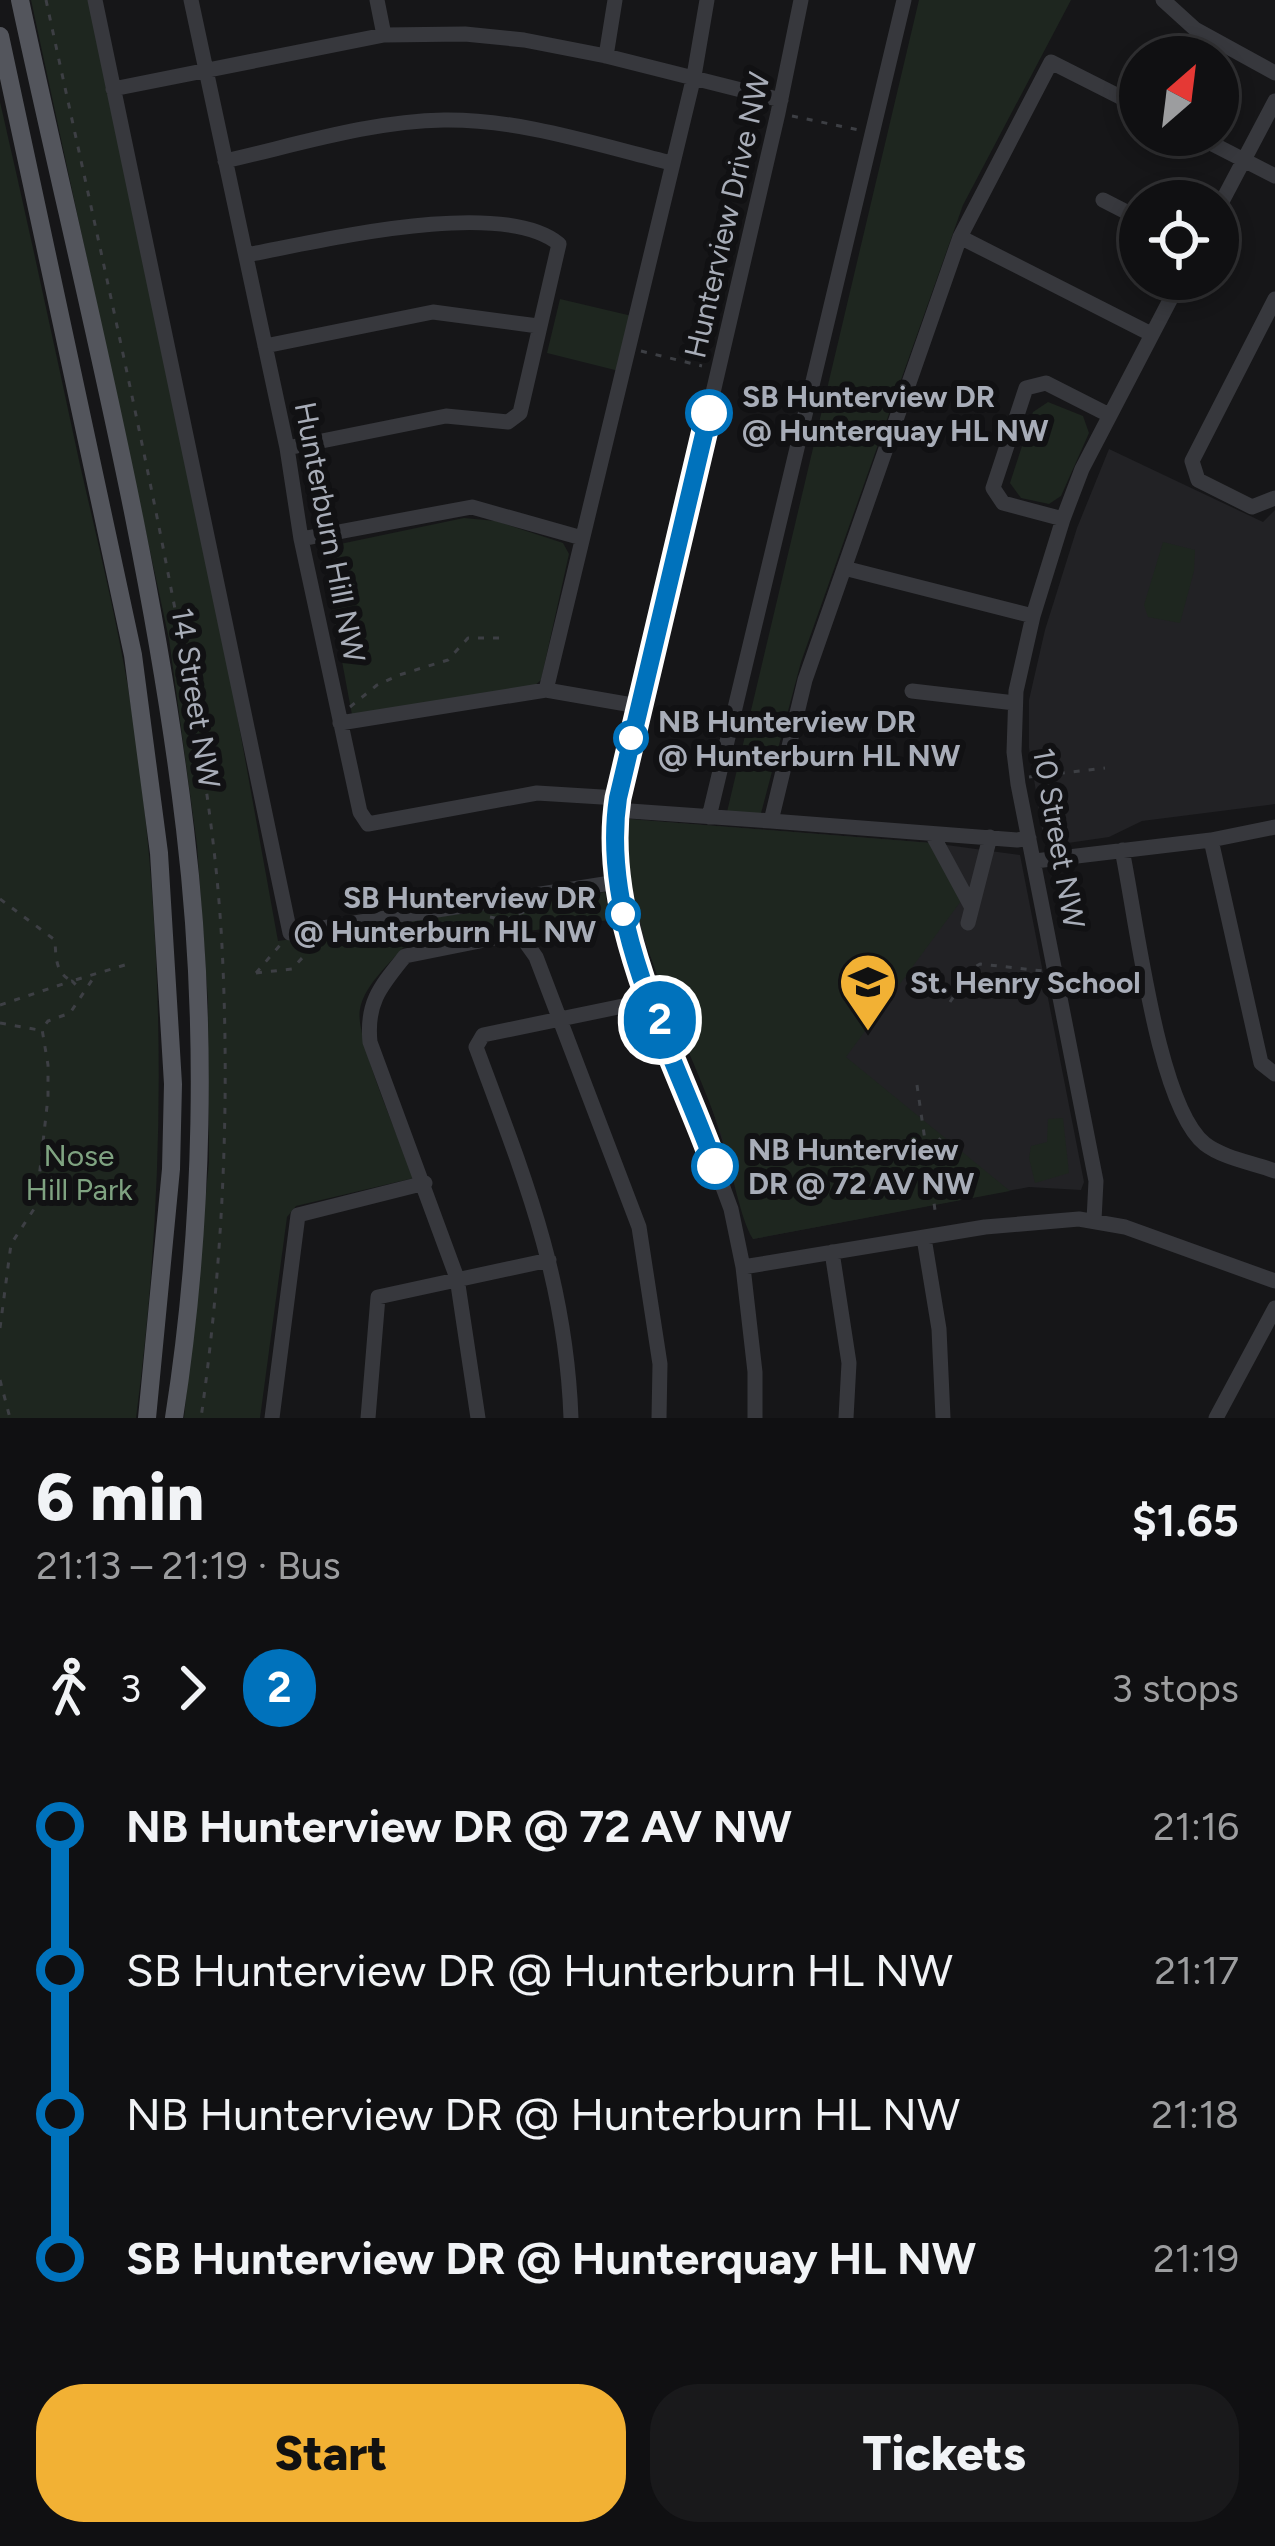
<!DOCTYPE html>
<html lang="en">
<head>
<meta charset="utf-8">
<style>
  :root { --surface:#101012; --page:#19191b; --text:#f1f3f6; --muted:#9c9d9f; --line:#303032; --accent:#f2b134 }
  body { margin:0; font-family:Figtree,sans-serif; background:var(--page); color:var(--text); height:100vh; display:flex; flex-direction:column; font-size:45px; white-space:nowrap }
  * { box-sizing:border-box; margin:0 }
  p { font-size:39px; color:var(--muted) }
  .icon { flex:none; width:66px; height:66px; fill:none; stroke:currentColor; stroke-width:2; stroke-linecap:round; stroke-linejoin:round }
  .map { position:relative; height:1418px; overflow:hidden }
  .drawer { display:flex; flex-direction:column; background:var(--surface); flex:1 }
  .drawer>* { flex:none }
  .badge { padding:0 24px; border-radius:39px; font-size:42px; line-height:78px }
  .needle { width:78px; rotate:28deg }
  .tools { position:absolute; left:1119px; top:36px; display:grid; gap:24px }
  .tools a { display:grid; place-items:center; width:120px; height:120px; border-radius:50%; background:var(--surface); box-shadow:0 6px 18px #0003,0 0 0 3px var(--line); font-size:60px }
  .map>.badge { position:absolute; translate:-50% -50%; box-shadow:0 0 0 6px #fff }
  .legs { display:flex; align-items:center; gap:18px; height:132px; padding:0 36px; font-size:39px }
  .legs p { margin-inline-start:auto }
  .overview { display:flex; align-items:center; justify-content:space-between; height:204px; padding:0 36px }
  h1 { font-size:66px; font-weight:800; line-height:90px }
  .cta { display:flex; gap:24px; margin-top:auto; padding:24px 36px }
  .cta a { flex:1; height:138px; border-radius:48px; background:var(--accent); color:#111; font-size:48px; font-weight:800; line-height:138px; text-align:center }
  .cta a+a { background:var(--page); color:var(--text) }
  ul { padding:0 36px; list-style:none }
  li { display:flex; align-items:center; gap:42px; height:144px; font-size:45px }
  li i { display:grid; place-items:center; width:18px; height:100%; margin:0 15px; background:currentColor }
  li i::after { content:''; width:30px; height:30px; margin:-15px; border:9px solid; border-radius:50%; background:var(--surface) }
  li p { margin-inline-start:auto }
  li:first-child i { background:linear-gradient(#0000 50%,currentColor 0) }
  li:last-child i { background:linear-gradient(currentColor 50%,#0000 0) }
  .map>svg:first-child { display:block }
</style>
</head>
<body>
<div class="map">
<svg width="1275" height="1418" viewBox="0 0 1275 1418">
  <rect width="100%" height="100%" fill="#161618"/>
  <path fill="#222225" d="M1109,449L1263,522L1275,510V804L1142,821L1109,837L1061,844L1046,838L1042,829L1029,748V700L1045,630L1077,528Z
    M628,819L932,843L1020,855L1084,1182L1081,1190L1029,1187L753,1239L711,1105L637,923L627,849Z"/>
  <path fill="#1e261f" d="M31,0H90L196,488L278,941L605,892L610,920L403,948C389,964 364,986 360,1009C354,1037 402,1146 414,1178L296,1206L287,1217L260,1418H184L209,1162L208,1001L197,845L169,639Z
    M919,0H1071L963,205L801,662L760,817L727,812Z
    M0,102C28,223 54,344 80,465C97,539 115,612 128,687C167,929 168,1175 136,1418H0Z
    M560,299L632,316L619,371L547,353Z
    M1048,402L1083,416L1089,433L1061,496L1049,504L1021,498L1010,483L1033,412Z
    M464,518L496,521L563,543L569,554L541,680L534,686L352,715L321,548Z
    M1163,542L1195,550L1194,571L1180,623L1148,617L1144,605Z
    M628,819L932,843L961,901L846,1057L1010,1191L753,1239C740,1220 730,1160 721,1134C684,1026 624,937 628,819Z
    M1063,1118L1069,1173L1035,1183L1029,1158L1031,1146L1047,1142L1048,1119Z"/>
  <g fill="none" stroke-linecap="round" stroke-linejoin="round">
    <path stroke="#3d3f44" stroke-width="3" stroke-dasharray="6 9" stroke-linecap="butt" d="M46,0C85,181 126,361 162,542C188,676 215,810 222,946C230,1103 223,1263 201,1418
      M792,116L859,130
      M641,351L702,366
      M350,707L377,685L399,675L448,660L468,638H501
      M1029,777L1105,768
      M0,899L55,940C56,957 55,973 72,981L128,964
      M490,917L505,920L526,911
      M419,929L445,924
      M341,941L363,945L382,933
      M256,973L292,969L315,944
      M256,973L281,944
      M950,1002L973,968L980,964L1043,971
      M0,1005L72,981L80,989
      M0,1023L39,1030
      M917,1085L935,1210
      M928,1155L945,1132
      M0,1328L11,1244L36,1206L48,1097V1065L42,1029L48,1021L70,1013L96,974
      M0,1380L10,1418"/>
    <path stroke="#37383d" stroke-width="15" d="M95,0L290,933L617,882
      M191,0L287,448L301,539L360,812L368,824L537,793L618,798
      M377,0L384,35
      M1163,0L1195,29L1275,73
      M606,56L615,0
      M113,89L384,35L465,34L524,40L606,56L781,100
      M1195,135L1275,176
      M225,161C296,145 371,121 444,120C521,119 598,145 672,163
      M1103,200L1140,219
      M1218,209L1275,101
      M960,237L1151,334
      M246,255C317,242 501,196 559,244L520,413L508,422L446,416L287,448
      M1275,299L1192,461L1198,480L1252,507L1275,498
      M265,346L433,312L538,326
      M1063,519L1003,503L993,488L1026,388L1046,383L1109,415
      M301,539L472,507L582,538
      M844,568L1033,616
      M546,690L694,76L707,0
      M912,691L1015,703
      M340,723L546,690L638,706
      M616,810L771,821
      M709,817L904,0
      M932,834L971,906
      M1029,838L1017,840L771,821L805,680L960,237L1051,62L1140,107
      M1211,840L1275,827
      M1122,850C1136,915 1157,1106 1205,1144C1223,1158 1254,1163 1275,1171
      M1035,861L1211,840L1261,1063L1275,1074
      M968,923L990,837
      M1094,1220L1096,1181L1018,784L1014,752L1016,691L1033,616L1063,519L1082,469L1181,279
      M924,1238L939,1329L943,1418
      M832,1252L849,1363L846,1418
      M743,1267L985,1227L1079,1219L1125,1227L1275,1281
      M272,1418L298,1215L425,1183
      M368,1418L378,1297L549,1260
      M478,1418L457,1278L370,1042C366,1002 381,986 405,956L519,933L536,957L639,1227L660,1364L659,1418
      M571,1418C566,1279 524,1176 476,1047L483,1035L652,1000
      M755,1418V1372L743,1267L731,1209L623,917L617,882L616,810L778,113L801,0
      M1216,1418L1275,1308"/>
    <path stroke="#53555c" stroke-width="18" d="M20,0C79,275 152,549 185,829C208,1022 204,1226 174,1418
      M0,36L133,655L159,853L173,1084L171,1169L147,1418"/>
  </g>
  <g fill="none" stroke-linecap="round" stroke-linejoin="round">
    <g stroke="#fff" stroke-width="27">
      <path id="line-1" d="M709,413L618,798C599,921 674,1053 715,1166"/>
    </g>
    <use href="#line-1" stroke="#0072bc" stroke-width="18"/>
  </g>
  <defs>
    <g id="school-pin" transform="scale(3)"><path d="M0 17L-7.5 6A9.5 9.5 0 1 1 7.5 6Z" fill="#f2b134" stroke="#111113"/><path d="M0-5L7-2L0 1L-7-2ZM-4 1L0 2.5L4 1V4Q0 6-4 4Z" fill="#111"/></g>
  </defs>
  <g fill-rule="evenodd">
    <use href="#school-pin" x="868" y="982"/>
  </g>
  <g fill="#fff" stroke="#0072bc" stroke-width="6">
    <circle cx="709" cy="413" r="21"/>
    <circle cx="631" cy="738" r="15"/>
    <circle cx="623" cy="914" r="15"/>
    <circle cx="715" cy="1166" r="21"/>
  </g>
  <g text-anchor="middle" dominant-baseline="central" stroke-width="12" stroke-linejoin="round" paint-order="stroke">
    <g font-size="30" fill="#a8adb8" stroke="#111113">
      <text transform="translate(727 215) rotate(-77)">Hunterview Drive NW</text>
      <text transform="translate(330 532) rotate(79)">Hunterburn Hill NW</text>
      <text transform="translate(196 698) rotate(81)">14 Street NW</text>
      <text transform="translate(1059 838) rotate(80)">10 Street NW</text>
    </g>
    <g font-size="30" font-weight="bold" fill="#a8adb8" stroke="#111113" text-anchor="start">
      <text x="742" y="396">SB Hunterview DR<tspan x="742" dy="34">@ Hunterquay HL NW</tspan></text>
      <text x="658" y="721">NB Hunterview DR<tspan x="658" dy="34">@ Hunterburn HL NW</tspan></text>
      <text x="596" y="897" text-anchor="end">SB Hunterview DR<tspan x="596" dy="34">@ Hunterburn HL NW</tspan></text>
      <text x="748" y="1149">NB Hunterview<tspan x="748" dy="34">DR @ 72 AV NW</tspan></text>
    </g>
    <g font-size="30" font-weight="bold" fill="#a8adb8" stroke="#111113" text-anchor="start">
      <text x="910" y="982">St. Henry School</text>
    </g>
    <g font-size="30" fill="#7fa381" stroke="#111113">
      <text x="79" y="1155">Nose<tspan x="79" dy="34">Hill Park</tspan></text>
    </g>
  </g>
</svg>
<div class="tools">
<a><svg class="needle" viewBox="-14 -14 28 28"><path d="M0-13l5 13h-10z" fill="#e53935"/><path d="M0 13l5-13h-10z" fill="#9c9d9f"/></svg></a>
<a><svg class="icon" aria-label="locate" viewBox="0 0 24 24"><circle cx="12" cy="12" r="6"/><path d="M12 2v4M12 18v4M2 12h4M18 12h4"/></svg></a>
</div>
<b class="badge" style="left:660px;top:1020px;background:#0072bc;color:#fff">2</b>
</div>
<section class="drawer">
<div class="overview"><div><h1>6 min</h1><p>21:13 – 21:19 · Bus</p></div><b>$1.65</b></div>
<div class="legs"><svg class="icon" aria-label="walk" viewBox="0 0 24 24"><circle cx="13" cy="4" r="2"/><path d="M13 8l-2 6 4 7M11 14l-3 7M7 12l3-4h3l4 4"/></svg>3<svg class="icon" aria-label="forward" viewBox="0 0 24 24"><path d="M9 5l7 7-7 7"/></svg><b class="badge" style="background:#0072bc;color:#fff">2</b><p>3 stops</p></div>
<ul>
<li><i style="color:#0072bc"></i><b>NB Hunterview DR @ 72 AV NW</b><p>21:16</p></li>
<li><i style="color:#0072bc"></i><span>SB Hunterview DR @ Hunterburn HL NW</span><p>21:17</p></li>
<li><i style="color:#0072bc"></i><span>NB Hunterview DR @ Hunterburn HL NW</span><p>21:18</p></li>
<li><i style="color:#0072bc"></i><b>SB Hunterview DR @ Hunterquay HL NW</b><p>21:19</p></li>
</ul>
<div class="cta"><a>Start</a><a>Tickets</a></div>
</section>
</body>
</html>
